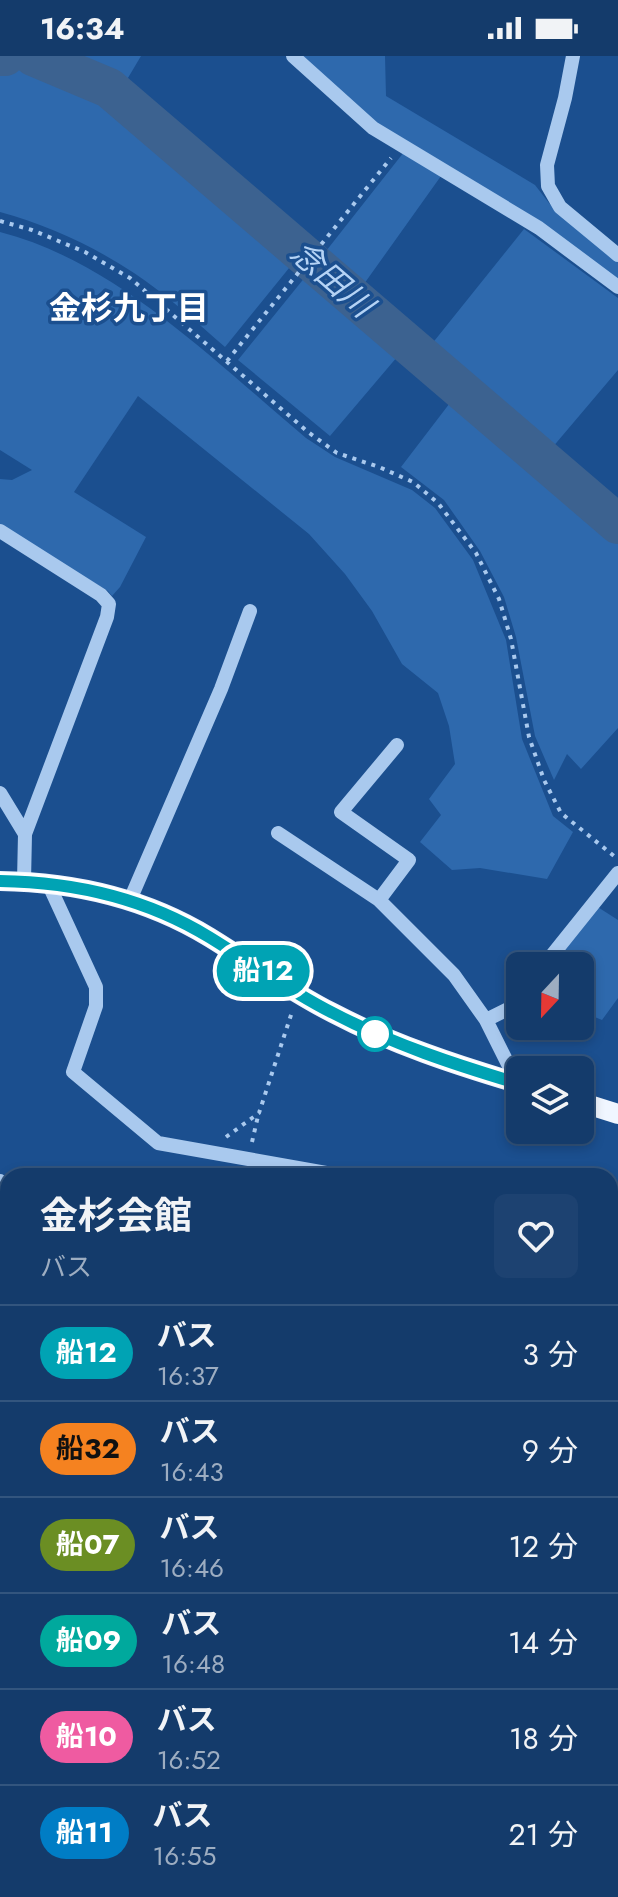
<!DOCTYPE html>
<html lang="ja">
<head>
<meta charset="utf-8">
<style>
  :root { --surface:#143b6b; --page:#1d4271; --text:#f1f3f6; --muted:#9dadc1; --line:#33557e }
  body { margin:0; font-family:Jost,"Noto Sans JP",sans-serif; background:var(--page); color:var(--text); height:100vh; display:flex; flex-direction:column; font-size:30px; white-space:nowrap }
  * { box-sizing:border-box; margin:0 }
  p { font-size:26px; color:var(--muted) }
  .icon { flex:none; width:44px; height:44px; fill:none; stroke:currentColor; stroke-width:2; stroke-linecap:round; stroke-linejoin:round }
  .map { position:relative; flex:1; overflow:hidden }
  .sheet { position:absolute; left:0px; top:1112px; width:618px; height:730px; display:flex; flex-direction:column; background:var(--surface); border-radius:24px 24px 0 0; box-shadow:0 4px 12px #0003,0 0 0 2px var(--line) }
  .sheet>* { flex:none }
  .badge { padding:0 16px; border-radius:26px; font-size:28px; line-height:52px }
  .needle { width:52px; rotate:202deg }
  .fabs { position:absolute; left:506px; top:896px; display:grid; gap:16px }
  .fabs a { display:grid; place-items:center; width:88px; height:88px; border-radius:12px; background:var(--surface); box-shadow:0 4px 12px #0003,0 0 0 2px var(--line); font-size:40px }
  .map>.badge { position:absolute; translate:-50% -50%; box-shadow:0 0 0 4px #fff }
  .round { display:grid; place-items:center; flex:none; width:84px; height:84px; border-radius:12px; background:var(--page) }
  .headline { display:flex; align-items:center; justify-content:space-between; height:136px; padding:0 40px }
  h1 { font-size:38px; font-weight:700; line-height:60px }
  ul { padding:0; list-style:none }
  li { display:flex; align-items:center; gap:24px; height:96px; padding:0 40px; border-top:2px solid var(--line) }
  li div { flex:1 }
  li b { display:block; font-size:30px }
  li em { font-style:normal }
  li .badge { min-width:88px; font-weight:700; text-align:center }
  .status { display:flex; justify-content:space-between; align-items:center; height:56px; padding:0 40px; background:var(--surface); direction:ltr }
  .status svg { height:22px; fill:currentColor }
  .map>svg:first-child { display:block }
</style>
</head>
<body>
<div class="status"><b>16:34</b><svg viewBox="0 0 49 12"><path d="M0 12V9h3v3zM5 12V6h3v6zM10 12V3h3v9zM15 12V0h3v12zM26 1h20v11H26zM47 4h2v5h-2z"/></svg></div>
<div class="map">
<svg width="618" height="1841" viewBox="0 0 618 1841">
  <rect width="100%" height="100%" fill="#1b4f8f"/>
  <path fill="#2e69ad" d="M45,0H141L122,32Z
    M300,0H385L386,40L535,129L549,147L618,206V224L375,67Z
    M24,6L107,38L298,201L225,291C196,266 166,238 134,217C93,190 48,169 0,156V8Z
    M404,96L441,120L359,235L319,204Z
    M524,173L618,242V314L546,399L427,294Z
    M0,176C117,206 215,306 306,382L335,401L412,434L435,452L473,504L506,584L522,683L553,760L573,776L547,823L480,812L452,814L420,786L441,759L429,743L455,708L449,670L438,637L402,608L372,555L345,518L309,478L138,340L74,436L146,481L120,531L112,540L108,535L0,470V423L12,424L32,414L0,394Z
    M310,215L403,294L330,380L238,304Z
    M456,339L618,478V672L581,713L567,698L554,724L535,680L516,581L504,541L480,495L444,444L401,411Z
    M593,848L618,864V942L602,964L580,955V910H552Z
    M0,1307L8,1320V1515L0,1543Z
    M618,1681V1841H578V1834H610V1698Z
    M0,1685L8,1688V1806L0,1813Z
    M252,1834H564L563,1841H253Z"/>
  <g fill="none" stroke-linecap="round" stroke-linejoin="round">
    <path stroke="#3c6290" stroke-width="40" d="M0,0H5
      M33,0L109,32L618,468"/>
    <path stroke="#a9c9ee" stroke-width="4" stroke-dasharray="4 6" stroke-linecap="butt" d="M0,165L32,174L85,196L130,222L308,376L337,397L379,411L413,426L438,447L476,497L499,543L511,583L529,681L544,724L561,757L614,800
      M227,305L391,102
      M226,1081L259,1057L292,956
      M252,1086L258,1060"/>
    <path stroke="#a9c9ee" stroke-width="14" d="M293,0L373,72L539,172L618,231
      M573,0L565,42L547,109L548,130L560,151L618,199
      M0,475L101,539L109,548L107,561L25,778
      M0,737L25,778L24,825
      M278,777L379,844L454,919L486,964L518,1028
      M48,827L96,931V950L73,1016L158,1087L343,1120
      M130,844L221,633L250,555
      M379,844L409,804L341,756L397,689
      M547,910L549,903L618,817
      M486,964L520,947
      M0,1125L8,1131
      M610,1147L618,1136
      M610,1412L618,1416
      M610,1787L618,1788
      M0,1821L8,1813
      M246,1834L247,1841
      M570,1841L571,1834"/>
    <path stroke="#f0f6ff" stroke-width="20" d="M0,825C74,826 145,842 209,881C250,906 289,935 333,957C392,988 456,1009 520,1028
      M580,1046L618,1058"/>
  </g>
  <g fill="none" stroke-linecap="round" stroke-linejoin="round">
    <g stroke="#fff" stroke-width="18">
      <path id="line" d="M0,825C74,826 145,842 209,881C250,906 289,935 333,957C392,988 456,1009 520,1028"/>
    </g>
    <use href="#line" stroke="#00a3b4" stroke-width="12"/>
  </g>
  <circle fill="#fff" stroke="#00a3b4" stroke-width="4" cx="375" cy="978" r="16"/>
  <g text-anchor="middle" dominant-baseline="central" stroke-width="7" stroke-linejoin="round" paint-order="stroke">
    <g font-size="32" font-style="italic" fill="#b5d3f5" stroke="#1b4f8f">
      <text transform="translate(332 223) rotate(41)">念田川</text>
    </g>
    <g font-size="32" font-weight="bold" fill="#fff" stroke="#1b4f8f">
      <text x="129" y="252">金杉九丁目</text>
    </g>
  </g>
</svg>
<div class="fabs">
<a><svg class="needle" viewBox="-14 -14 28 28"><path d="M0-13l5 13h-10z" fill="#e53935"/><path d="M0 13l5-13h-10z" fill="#9dadc1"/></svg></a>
<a><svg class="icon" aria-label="layers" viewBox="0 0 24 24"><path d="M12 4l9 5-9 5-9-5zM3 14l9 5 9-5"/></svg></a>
</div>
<b class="badge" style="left:263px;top:915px;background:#00a3b4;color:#fff">船12</b>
<section class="sheet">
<div class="headline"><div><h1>金杉会館</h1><p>バス</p></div><a class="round"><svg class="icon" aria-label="heart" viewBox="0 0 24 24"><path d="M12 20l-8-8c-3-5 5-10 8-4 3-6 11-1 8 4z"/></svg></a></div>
<ul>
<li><span class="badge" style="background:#00a3b4;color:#fff">船12</span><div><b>バス</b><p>16:37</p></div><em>3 分</em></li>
<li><span class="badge" style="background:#f58220;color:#111">船32</span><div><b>バス</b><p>16:43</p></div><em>9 分</em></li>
<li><span class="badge" style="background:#6b8e23;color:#fff">船07</span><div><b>バス</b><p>16:46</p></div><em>12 分</em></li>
<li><span class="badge" style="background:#00a99d;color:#fff">船09</span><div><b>バス</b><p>16:48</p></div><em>14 分</em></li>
<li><span class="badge" style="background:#ef5ba1;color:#fff">船10</span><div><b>バス</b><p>16:52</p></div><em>18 分</em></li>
<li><span class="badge" style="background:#007dc5;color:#fff">船11</span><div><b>バス</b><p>16:55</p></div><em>21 分</em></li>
</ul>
</section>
</div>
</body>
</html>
